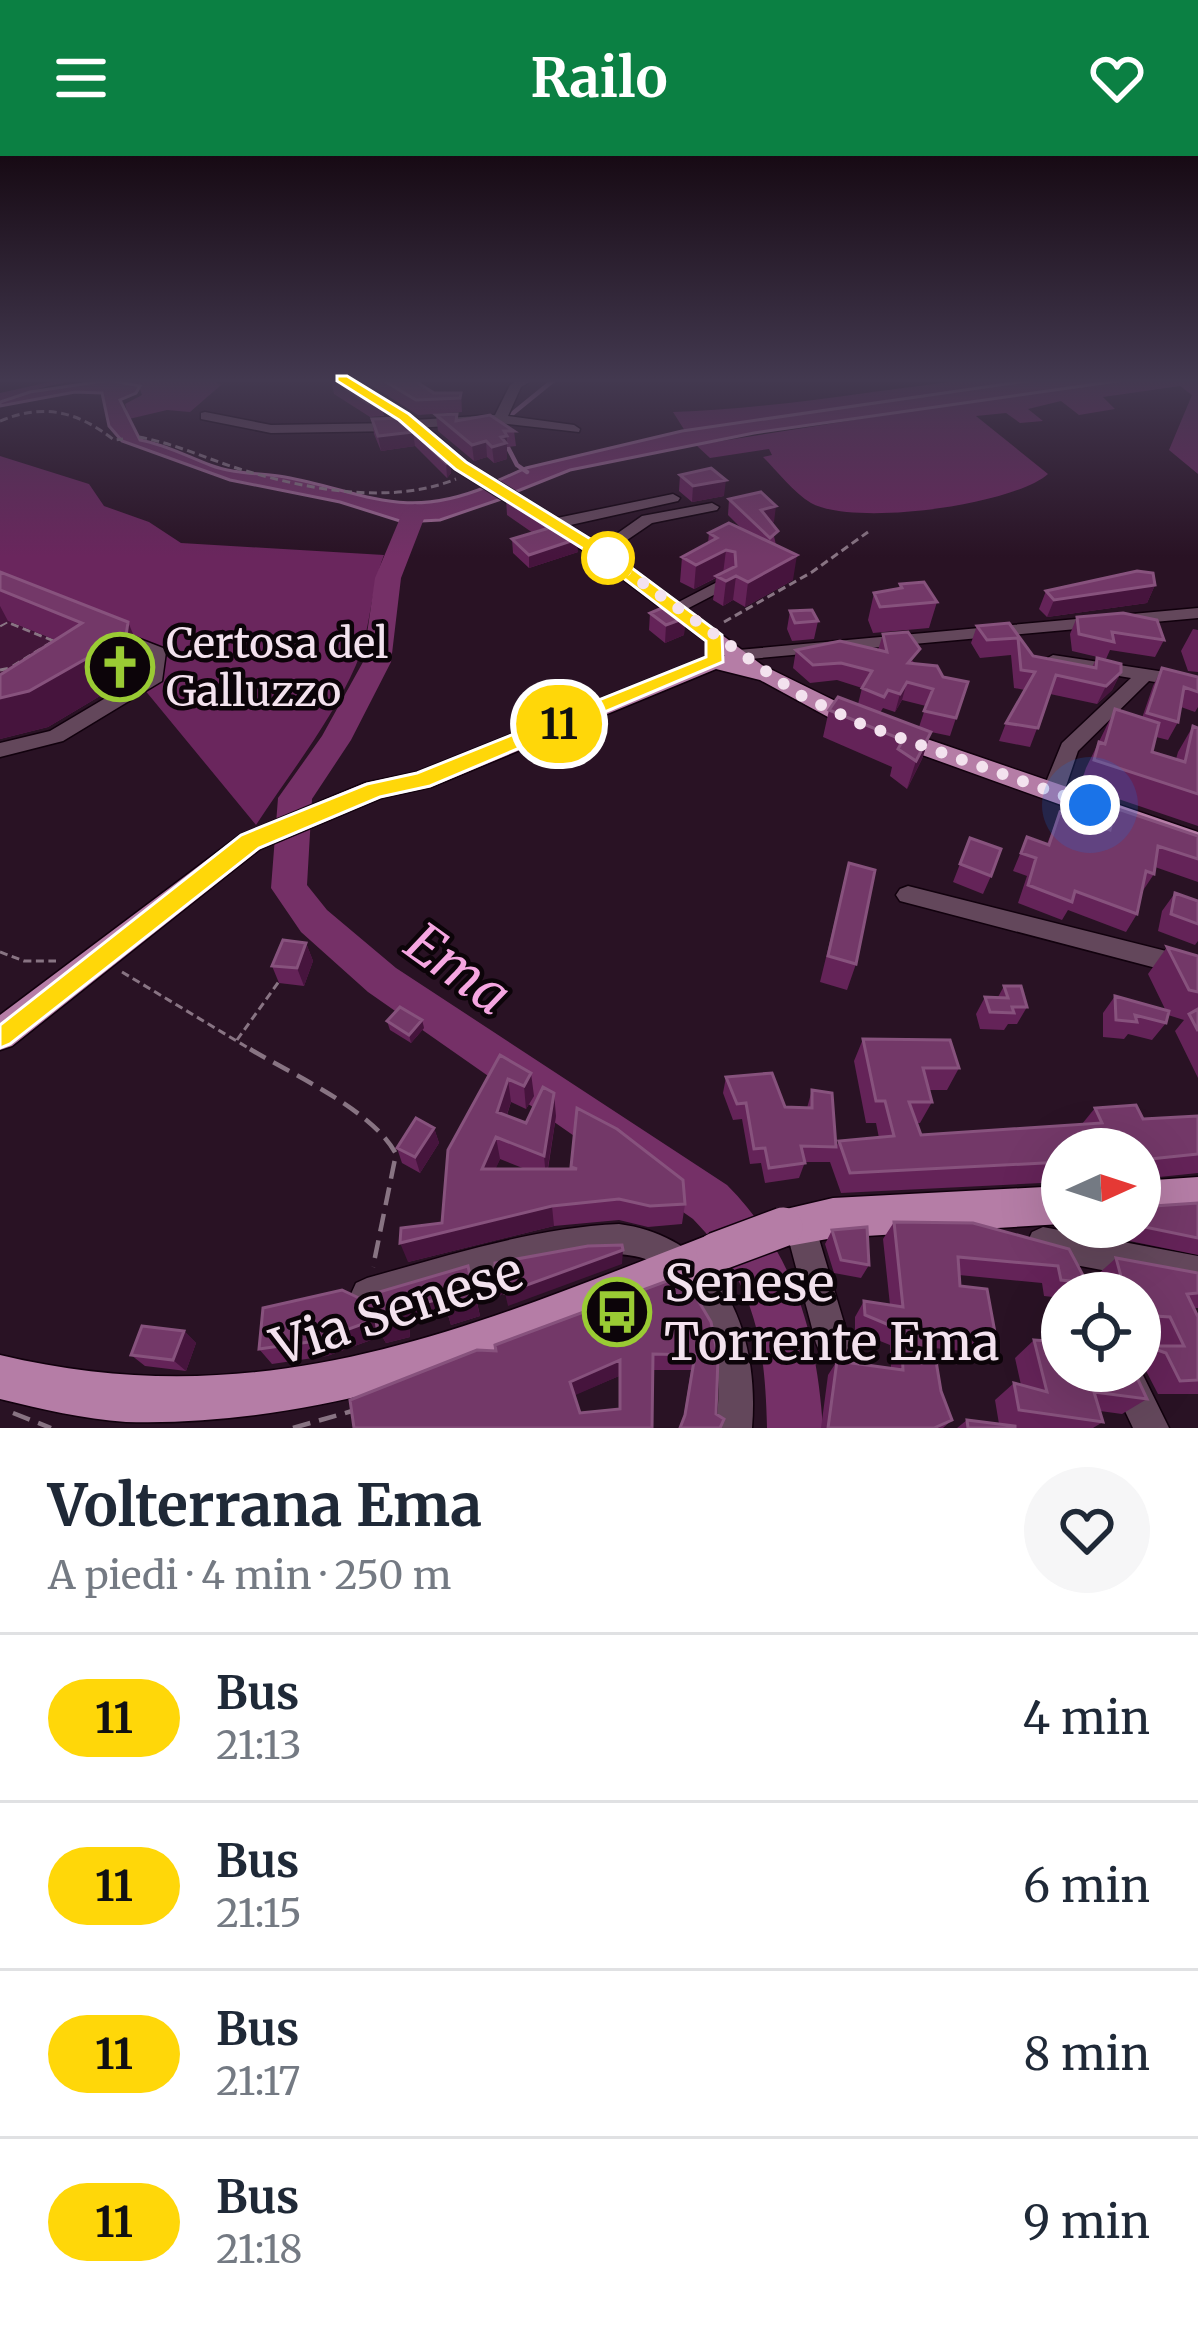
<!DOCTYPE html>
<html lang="it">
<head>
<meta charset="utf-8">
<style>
  :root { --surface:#fff; --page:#f6f6f7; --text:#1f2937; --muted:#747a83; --line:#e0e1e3; --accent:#0b8043 }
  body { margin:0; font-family:Merriweather,serif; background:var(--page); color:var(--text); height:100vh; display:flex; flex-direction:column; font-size:45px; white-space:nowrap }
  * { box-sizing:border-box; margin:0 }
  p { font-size:39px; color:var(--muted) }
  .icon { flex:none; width:66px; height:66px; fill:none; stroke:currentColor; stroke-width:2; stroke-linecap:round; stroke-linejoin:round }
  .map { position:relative; height:1272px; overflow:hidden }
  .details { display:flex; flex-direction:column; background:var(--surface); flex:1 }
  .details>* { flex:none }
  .badge { padding:0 24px; border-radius:39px; font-size:42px; line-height:78px }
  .needle { width:78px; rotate:87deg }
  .controls { position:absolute; left:1041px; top:972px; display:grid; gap:24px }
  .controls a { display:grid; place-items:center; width:120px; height:120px; border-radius:50%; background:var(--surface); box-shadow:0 12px 48px #0002; font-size:60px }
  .you { position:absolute; width:60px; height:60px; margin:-30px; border:9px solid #fff; border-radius:50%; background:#1a73e8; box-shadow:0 0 0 18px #1a73e833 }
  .map>.badge { position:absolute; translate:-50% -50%; box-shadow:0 0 0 6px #fff }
  .round { display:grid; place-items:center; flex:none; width:126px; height:126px; border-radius:63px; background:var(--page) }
  .headline { display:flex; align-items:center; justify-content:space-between; height:204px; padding:0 48px }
  h1 { font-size:57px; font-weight:700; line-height:90px }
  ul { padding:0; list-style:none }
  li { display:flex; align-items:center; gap:36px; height:168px; padding:0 48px; border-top:3px solid var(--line) }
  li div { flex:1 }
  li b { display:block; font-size:45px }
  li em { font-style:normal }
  li .badge { min-width:132px; font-weight:700; text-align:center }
  header { display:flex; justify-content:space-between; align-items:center; height:156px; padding:0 48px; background:var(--accent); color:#fff; font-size:54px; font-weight:700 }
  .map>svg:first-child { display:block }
</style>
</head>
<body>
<header><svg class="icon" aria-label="menu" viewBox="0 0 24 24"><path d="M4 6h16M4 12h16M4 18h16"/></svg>Railo<svg class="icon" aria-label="heart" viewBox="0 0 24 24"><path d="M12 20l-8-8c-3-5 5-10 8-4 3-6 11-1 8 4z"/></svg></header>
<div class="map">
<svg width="1198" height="1272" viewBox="0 0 1198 1272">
  <rect width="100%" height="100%" fill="#291224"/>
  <path fill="#421639" d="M8,465L99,503L0,568V469Z"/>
  <path fill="#6a265d" d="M63,223H211L221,229L190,256L167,254L129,263L125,248L142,239L139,230C99,212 40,231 0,245V237Z
    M976,223H1041L685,275L673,256C774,253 875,234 976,223Z
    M1148,223H1198V318L1169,294L1192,239L1180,230L1103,241L1115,253L1079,259L1061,245L1028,253L1043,265L1020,267L1006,257L976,260L1048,318C1013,349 855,371 811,347C794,337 777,315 763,301L772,299L769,293L710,302L696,289L1075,229Z
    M0,300L89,328L104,350L149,366L181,387L384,399C370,434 371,475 356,509C331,566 290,617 256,669L144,533L163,496L0,427Z"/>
  <path fill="#753067" stroke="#9b6590" stroke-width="3" d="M1040,223H1131L754,277L570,314L515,336L497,325L526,312L682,275Z
    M109,224L140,230L136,237L120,244L140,284C167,289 186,300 210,309C233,318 261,317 285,321C365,336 403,365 486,331L504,342L440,364L403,366L340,346L230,324L122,285L109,270L102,237L75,236L0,250V246L30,236Z"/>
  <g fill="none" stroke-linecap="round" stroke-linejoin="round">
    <path stroke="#9b6590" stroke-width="4.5" d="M507,262L555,223
      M504,284L517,309L527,316"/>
    <path fill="#753067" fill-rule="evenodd" d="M415,348L427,355L401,422L391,506L351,584L312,643L307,729L327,754L396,812L727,1029C794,1096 817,1179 823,1272H767C765,1185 755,1127 693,1063L368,836L301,776L271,732L278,642L322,580L363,506L375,422L403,355Z"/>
    <g stroke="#11010d" stroke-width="3">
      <path id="minor" d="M520,223H535L521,231L508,260L574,269L580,273L579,276L500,267L414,272L408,268L414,264L495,259L510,229Z
        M205,256L271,269L397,267L403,271L397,275L271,277L201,263V257Z
        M673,338L680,342L678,345L557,372L549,367L557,362Z
        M712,347L719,351L717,354L652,367L605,399H593L591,396L642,360Z
        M725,422L731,424V430L681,456L675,457L667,452Z
        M1198,452V462L738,504L729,499L738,494Z
        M114,473L163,492L166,496L162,525L63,585L0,601V587L50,575L146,518L148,499L108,482V474Z
        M1053,499L1198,521V533L1149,525L1078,595L1064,636L1053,643L1042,636L1062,587L1131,522L1047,508L1044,504Z
        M908,730L1198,803V823L900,745L896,739L900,733Z
        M799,1051L810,1055L814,1066L850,1187L845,1199L833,1204L821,1199L816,1187L784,1066L788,1055Z
        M619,1068C723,1082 760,1178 752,1272H716C722,1220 719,1174 683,1133C674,1122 661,1109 648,1104C589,1080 429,1136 367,1154L356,1149L351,1138L356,1127L367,1122C450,1099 533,1072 619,1068Z
        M1043,1071L1198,1100V1132L1043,1103L1032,1098L1027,1087L1032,1076Z
        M1140,1213L1169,1272H1133L1106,1215Z"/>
    </g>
    <g stroke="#11010d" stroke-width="3">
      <path id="major" d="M335,223H352L420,265L467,306L606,392L762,509L868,561L872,567L859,575L850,573L760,524L716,513L431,631L381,642L260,693L12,890L0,894V859L240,679L365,627L417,616L705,501L725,500L592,400L455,314L408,271Z
        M895,572L1198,676V698L886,586L882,580L886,574Z
        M1198,1021V1059L1140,1063V1025Z
        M1062,1030V1068L833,1082L783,1091L769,1085L763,1071L769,1057L833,1042Z
        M716,1076L730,1082L736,1096L730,1110C541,1189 336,1272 126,1266C83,1263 42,1253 0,1243V1199C268,1263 471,1171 716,1076Z"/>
    </g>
    <path stroke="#887483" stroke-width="3" stroke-dasharray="8 4.5" stroke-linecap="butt" d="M0,265C44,247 77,255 114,284L123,283
      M139,281C177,288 209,304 246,315C311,334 392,349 456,323
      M724,466L812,416L868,376
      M0,470L7,466L54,485
      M13,510L52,486
      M0,514L15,511
      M0,796L24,805H56
      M122,816L255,896
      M237,884L280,824"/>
    <path stroke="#887483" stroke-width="4.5" stroke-dasharray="18 9" stroke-linecap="butt" d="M250,893C293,919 373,954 396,998L373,1111
      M13,1257L51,1272
      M293,1272L352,1255"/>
    <use href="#minor" fill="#63475b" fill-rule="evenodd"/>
    <use href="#major" fill="#b57da6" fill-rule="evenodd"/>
    <g stroke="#11010d" stroke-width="42" stroke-linecap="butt">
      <path id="major-bridge" d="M716,1096L783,1071"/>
    </g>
    <use href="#major-bridge" stroke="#b57da6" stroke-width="39"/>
  </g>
  <path fill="#642358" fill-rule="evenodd" d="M331,223L381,246L384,260L370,261L334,238Z
    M368,223H412L434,237H461L462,256L418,259L369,228Z
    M436,259L514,275L516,290L507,291V303L494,307L487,301L474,305L438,275Z
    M405,262L449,301L451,317L447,322L415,290L381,295L374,278L372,263Z
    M680,319L724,340L692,346L679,335Z
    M506,343L555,366V370L578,396L529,412L513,397L512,383L533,377L507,359Z
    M729,343L774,366L771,367L776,389L793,424L745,451L733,444L723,450L713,444L716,422L694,433L680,426L682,401L708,387L709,377L742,373L728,359Z
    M0,416L128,466L143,502L142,515L48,571L0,583V519L55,484L8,465L0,469Z
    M900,428L937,446L929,472L873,477L868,464L874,437L899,432Z
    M1155,429L1147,447L1047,461L1039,453L1046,435Z
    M790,455L818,465L814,483L792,485L787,473Z
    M650,457L685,462L684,479L665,487L649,474Z
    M1077,461L1164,484L1155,501L1110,494L1106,503L1072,495L1070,478Z
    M1009,467L1033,500L1092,511L1097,502L1121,516L1112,534L1097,548L1050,538L1030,591L999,585L1006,567L1025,534L1014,532L1011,499L980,502L971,487L977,470Z
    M1193,473L1198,474V516L1188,515L1181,495Z
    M883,478L916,508L943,521L968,526L950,580L931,576L922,603L907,633L890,620L892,611L823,581L829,554L858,548L862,532L837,524L810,527L793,512L796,494H878ZM902,544L926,550L919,571L880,557L883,552L895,556Z
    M1162,512L1198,521V551L1195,556L1181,551L1178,566L1168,584L1156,581L1152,596L1176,603L1178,596L1193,570L1198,572V564V670L1080,630L1086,612L1115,553L1142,562L1153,530Z
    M1115,652L1198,680V726L1155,711L1154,718L1142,736L1137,758L1126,776L1068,754L1062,764L1018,747L1027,720L1013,715L1027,681L1047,688L1060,656L1104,672Z
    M970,682L991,720L983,738L953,726Z
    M849,707L856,808L847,834L820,826Z
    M1175,737L1198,745V785L1195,789L1158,775L1162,755Z
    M306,787L313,805L304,830L279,827L272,810Z
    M1167,791L1198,800V922L1175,875L1184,864L1168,859L1166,867L1152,884L1128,878L1124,883L1103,881V857L1115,840L1165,853L1148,818Z
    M1004,830L1027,851L1017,868H1008L1004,874L980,873L976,858L985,841H998Z
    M422,864L424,872L411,887L390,874L387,865Z
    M863,883L959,912L947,934H929L932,946L920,967H917L921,979L1082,968L1095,952L1143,963L1198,960V1017L1140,1023V993H1062V1026L841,1037L830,1006H805L799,1022L765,1027L761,1007L750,1008L742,963L733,964L723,937L726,921L785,951L807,952L812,934L836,991L839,985L879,982L876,967H866L854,905Z
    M500,899L534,940L526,953L511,946L507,959L526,967L556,960L548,1013H572L577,952L685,1048L682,1068L648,1071L619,1064L554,1070L408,1106L442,1067ZM500,1003L525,1013H495Z
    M434,972L439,987L420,1017L402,1007L397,992Z
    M1198,1047V1099L1071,1073V1071H1140V1051Z
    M894,1066L973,1067L1086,1125H1099L1097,1119L1116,1102L1198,1117V1152H1194L1198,1161V1238H1158L1144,1211L1140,1210V1194L1146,1190H1155L1149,1176H1140V1137H1062V1142L1044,1140L1042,1127L959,1119L960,1130L996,1182L981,1197L934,1192L941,1235L952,1264L943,1272H821L828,1219L837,1205L891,1212L890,1189L855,1175V1161L864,1145L890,1149L883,1083Z
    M832,1074L869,1109L861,1122L834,1117L825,1088Z
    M683,1119L716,1258L683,1265L691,1214H653L652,1272H354L496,1195ZM619,1220V1253L580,1257L574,1239Z
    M473,1127L480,1160L451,1169L448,1159L409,1169L410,1181L386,1187L382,1180L327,1200L272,1208L259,1193L359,1142Z
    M184,1175L196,1187L186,1215L145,1210L131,1199Z
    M1034,1184L1147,1243L1122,1258L1100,1255L1103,1266L1093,1272H957L967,1264L999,1268L995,1244L1014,1227L1021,1229L1015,1202Z"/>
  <path fill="#46143d" d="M413,276L415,290L381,295L378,280Z
    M507,280V303L494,307L492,291L501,281Z
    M486,285L487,301L474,305L472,289Z
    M449,301L451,317L447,322L446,307Z
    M726,324L724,340L692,346L693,330Z
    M776,350L774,366L759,370L761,354Z
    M577,383L578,396L529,412V399Z
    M726,394L723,418L694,433L696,409Z
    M797,399L793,424L745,451L748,426Z
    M736,420L733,444L723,450L726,425Z
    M1155,429L1147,447L1047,461L1054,444Z
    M0,450L8,465L0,469Z
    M685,462L684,479L665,487L666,469Z
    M128,466L143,502L142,515L48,571L0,583V542Z
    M1121,516L1112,534L1097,548L1106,530Z
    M907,526L902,544L895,556L900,538Z
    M931,576L922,603L907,633L916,605Z
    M306,787L313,805L304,830L297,812Z
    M422,864L424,872L411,887L409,879Z
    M531,917L534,940L526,953L524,930Z
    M508,923L511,946L500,978L497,956Z
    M554,937L556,960L546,1022L544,1000Z
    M434,972L439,987L420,1017L415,1001Z
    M496,981L500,1003L486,1035L482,1013Z
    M552,1050L554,1070L408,1106L400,1087Z
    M623,1094L622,1108L508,1150L505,1137Z
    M468,1110L480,1160L451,1169L448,1159L409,1169L410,1181L386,1187L382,1180L327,1200L316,1185L401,1153Z
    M503,1123L506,1136L498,1141L495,1127Z
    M184,1175L196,1187L186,1215L173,1204Z
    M620,1204L619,1220L571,1241L570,1226Z"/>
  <path fill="#733868" stroke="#87527d" stroke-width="3" fill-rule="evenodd" d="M331,223H345L381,246L368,247Z
    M381,223H412L434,237H461L460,242L416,244Z
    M457,258L456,265L490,259L514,275H504L507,280L501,281L506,287L492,291L486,285L472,289L436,259Z
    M405,262L449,301L446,307L413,276L378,280L372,263Z
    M711,312L726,324L693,330L680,319Z
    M761,336L776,350L761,354L778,375L770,382L729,343Z
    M513,340L555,366L546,370L506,343Z
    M729,367L797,399L748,426L736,420L726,425L716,420L736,410L735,396L726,394L696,409L682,401L717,382L709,377Z
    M556,370L577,383L529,399L512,383Z
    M1137,415L1153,417L1155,429L1054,444L1046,435Z
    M0,416L128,466L126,480L29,535L0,542V519L82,467L0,434Z
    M924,426L937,446L880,451L874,437L902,432L900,428Z
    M669,449L685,462L666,469L650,457Z
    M812,454L818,465L795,467L790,455Z
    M1123,457L1157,464L1164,484L1112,476L1114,486L1079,478L1077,461Z
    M1009,467L1033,500L1096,512L1097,502L1121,508V516L1106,530L1056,519L1038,572L1006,567L1035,516L1021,514L1018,482L987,484L977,470Z
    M908,476L920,493L908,507L937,510L943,521L968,526L956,562L924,555L933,533L907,526L900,538L888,534L884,541L862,532L872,515L841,507L813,509L796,494L840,485L887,496L883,478Z
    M1162,512L1198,521V536L1184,531L1178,566L1147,557Z
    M838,541L931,576L916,605L898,593L903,584L829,554Z
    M1115,553L1159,567L1152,596L1185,606L1193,570L1198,572V638L1094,604L1099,586L1105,588Z
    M1115,652L1198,680V703L1158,690L1154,718L1146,715L1137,758L1075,735L1072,746L1028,729L1036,702L1021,697L1027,681L1049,689L1060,656L1110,674Z
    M970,682L1001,693L991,720L960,708Z
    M849,707L875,714L856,808L828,800Z
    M1175,737L1198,745V768L1171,758Z
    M283,784L306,787L297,812L272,810Z
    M1167,791L1198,800V836L1189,834Z
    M1004,830H1021L1027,851H1012L1014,857L990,856L985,841L1008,842Z
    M1115,840L1169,855L1166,867L1135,859L1137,866L1116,864Z
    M400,851L422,864L409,879L387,865Z
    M1198,853V875L1189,858Z
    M863,883L950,884L959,912H923L932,946H909L921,979L1102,967L1095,952L1136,949L1143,963L1198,960V998L1140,1004V993H1062V1006L850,1017L839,985L894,980L885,945H876Z
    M500,899L531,917L524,930L508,923L497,956L526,967L543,931L554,937L544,1000L496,981L482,1013H577L571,1011L577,952L617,973L683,1024L685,1048L650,1050L619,1043L552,1050L400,1087L401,1072L442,1067L448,994Z
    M772,917L785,951L812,952V934L832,937L836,991L801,990L805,1007L769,1012L765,992L754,993L746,947L737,948L726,921Z
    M416,962L434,972L415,1001L397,992Z
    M1198,1047V1082L1140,1070V1051Z
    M894,1066L973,1067L1069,1093L1086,1125L1122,1124L1116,1102L1198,1117V1137L1187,1138L1198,1161V1224L1180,1225L1166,1197L1146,1190H1184L1170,1161L1140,1159V1137H1120L1117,1130L1061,1124L1058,1110L958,1101L960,1130L987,1133L996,1182L931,1175L941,1235L952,1264L934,1272H828L837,1205L903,1214L901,1174L865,1159L864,1145L903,1151Z
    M867,1071L869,1109L841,1104L832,1074Z
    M622,1089L623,1094L505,1137L503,1123L495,1127V1107L588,1090Z
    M468,1110L475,1143L445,1153L443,1142L401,1153L402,1165L377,1172L376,1163L316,1185L259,1193L263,1152L342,1134L359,1142Z
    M683,1119L711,1166L718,1201L716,1258L724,1263L720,1272H680L685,1259L695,1199L653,1198L652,1272H354L350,1244L477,1194L496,1195L495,1189ZM620,1204V1253L580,1257L570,1226Z
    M142,1170L184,1175L173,1204L131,1199Z
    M1034,1184L1062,1186V1215H1134L1147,1243L1094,1236L1103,1266L1019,1254L1014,1227L1047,1236Z
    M967,1264L1015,1270V1272H968Z"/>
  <linearGradient id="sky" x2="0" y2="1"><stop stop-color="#170a14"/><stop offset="0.56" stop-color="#433950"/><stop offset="1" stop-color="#433950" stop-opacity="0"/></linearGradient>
  <rect width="1198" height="401" fill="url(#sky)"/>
  <path fill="#ffd709" stroke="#fff" stroke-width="3" d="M337,220H347L409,258L466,306L605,392L722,479L723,506L430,630L380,641L259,692L10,888L0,892V869L241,679L367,628L417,617L706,501V485L593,399L455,313L399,264L337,225Z"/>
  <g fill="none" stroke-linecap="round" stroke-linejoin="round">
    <path stroke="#f3e2ee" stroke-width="12" stroke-dasharray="0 21.6" d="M608,402L798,538L861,568L1090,649"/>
  </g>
  <defs>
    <g id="church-ring" transform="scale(3.45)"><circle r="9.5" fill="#0c0409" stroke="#9acb34" stroke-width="1.5"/><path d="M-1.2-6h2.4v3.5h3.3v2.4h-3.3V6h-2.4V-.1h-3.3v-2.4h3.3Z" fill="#9acb34"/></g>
    <g id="bus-ring" transform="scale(3.45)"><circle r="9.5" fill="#0c0409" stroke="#9acb34" stroke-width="1.5"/><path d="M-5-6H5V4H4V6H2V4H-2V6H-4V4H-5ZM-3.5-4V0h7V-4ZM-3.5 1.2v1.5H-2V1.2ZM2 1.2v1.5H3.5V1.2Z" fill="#9acb34"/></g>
  </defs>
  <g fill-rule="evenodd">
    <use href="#church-ring" x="120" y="511"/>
    <use href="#bus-ring" x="617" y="1156"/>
  </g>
  <circle fill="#fff" stroke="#ffd709" stroke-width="6" cx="608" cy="402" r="24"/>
  <g text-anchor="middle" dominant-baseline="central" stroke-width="9" stroke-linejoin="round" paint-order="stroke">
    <g font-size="42" fill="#f3e2ee" stroke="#0c0409" text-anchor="start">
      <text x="166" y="487">Certosa del<tspan x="166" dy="48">Galluzzo</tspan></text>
    </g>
    <g font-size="51" fill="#f3e2ee" stroke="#0c0409" text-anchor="start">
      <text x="664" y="1127">Senese<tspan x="664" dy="59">Torrente Ema</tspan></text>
    </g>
    <g font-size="51" fill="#f3e2ee" stroke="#0c0409">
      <text transform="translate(397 1153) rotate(-18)">Via Senese</text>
    </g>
    <g font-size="54" font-style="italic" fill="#f5a6e1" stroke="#0c0409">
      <text transform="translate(458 813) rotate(36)">Ema</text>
    </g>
  </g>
</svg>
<div class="controls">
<a><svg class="needle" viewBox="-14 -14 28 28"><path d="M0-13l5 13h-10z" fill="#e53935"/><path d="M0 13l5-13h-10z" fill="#747a83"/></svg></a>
<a><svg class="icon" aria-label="locate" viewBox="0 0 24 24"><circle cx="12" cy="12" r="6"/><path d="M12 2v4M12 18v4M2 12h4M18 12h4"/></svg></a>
</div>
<div class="you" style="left:1090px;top:649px"></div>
<b class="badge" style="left:559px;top:568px;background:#ffd709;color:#111">11</b>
</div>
<section class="details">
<div class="headline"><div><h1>Volterrana Ema</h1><p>A piedi · 4 min · 250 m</p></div><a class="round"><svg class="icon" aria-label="heart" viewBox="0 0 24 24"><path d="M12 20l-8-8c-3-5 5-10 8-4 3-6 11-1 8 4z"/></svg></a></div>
<ul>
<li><span class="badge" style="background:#ffd709;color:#111">11</span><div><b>Bus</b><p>21:13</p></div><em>4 min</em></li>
<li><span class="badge" style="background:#ffd709;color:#111">11</span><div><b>Bus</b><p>21:15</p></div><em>6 min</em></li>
<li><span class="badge" style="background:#ffd709;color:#111">11</span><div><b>Bus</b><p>21:17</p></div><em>8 min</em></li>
<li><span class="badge" style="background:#ffd709;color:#111">11</span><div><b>Bus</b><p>21:18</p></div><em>9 min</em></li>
</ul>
</section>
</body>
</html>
